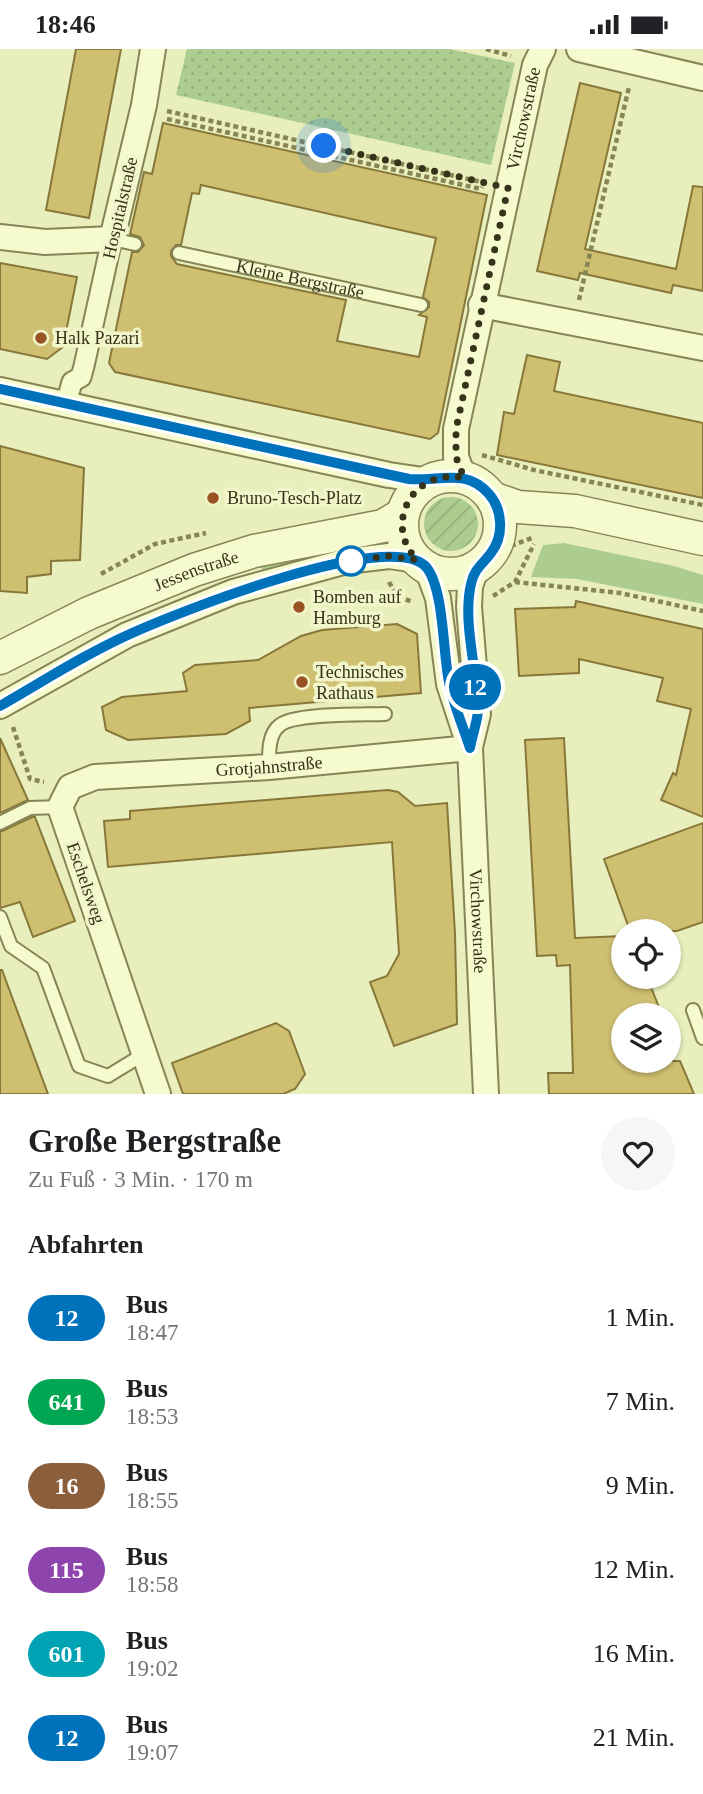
<!DOCTYPE html>
<html lang="de">
<head>
<meta charset="utf-8">
<style>
  :root { --surface:#fff; --page:#f6f6f6; --text:#202124; --muted:#757577 }
  body { margin:0; font-family:Georgia,serif; background:var(--page); color:var(--text); height:100vh; display:flex; flex-direction:column; font-size:26px; white-space:nowrap }
  * { box-sizing:border-box; margin:0 }
  p { font-size:23px; color:var(--muted) }
  .icon { flex:none; width:38px; height:38px; fill:none; stroke:currentColor; stroke-width:2; stroke-linecap:round; stroke-linejoin:round }
  .map { position:relative; height:1045px; overflow:hidden }
  .drawer { display:flex; flex-direction:column; background:var(--surface); flex:1 }
  .drawer>* { flex:none }
  .badge { padding:0 14px; border-radius:23px; font-size:24px; line-height:46px }
  .tools { position:absolute; left:611px; top:870px; display:grid; gap:14px }
  .tools a { display:grid; place-items:center; width:70px; height:70px; border-radius:50%; background:var(--surface); box-shadow:0 2px 5px #0004; font-size:35px }
  .you { position:absolute; width:35px; height:35px; margin:-18px; border:5px solid #fff; border-radius:50%; background:#1a73e8; box-shadow:0 0 0 10px #1a73e833 }
  .map>.badge { position:absolute; translate:-50% -50%; box-shadow:0 0 0 4px #fff }
  h2 { padding:0 28px; font-size:26px; line-height:63px }
  .round { display:grid; place-items:center; flex:none; width:74px; height:74px; border-radius:37px; background:var(--page) }
  .summary { display:flex; align-items:center; justify-content:space-between; height:119px; padding:0 28px }
  h1 { font-size:33px; font-weight:700; line-height:52px }
  ul { padding:0; list-style:none }
  li { display:flex; align-items:center; gap:21px; height:84px; padding:0 28px }
  li div { flex:1 }
  li b { display:block; font-size:26px }
  li em { font-style:normal }
  li .badge { min-width:77px; font-weight:700; text-align:center }
  .status { display:flex; justify-content:space-between; align-items:center; height:49px; padding:0 35px; background:var(--surface); direction:ltr }
  .status svg { height:19px; fill:currentColor }
  .map>svg:first-child { display:block }
</style>
</head>
<body>
<div class="status"><b>18:46</b><svg viewBox="0 0 49 12"><path d="M0 12V9h3v3zM5 12V6h3v6zM10 12V3h3v9zM15 12V0h3v12zM26 1h20v11H26zM47 4h2v5h-2z"/></svg></div>
<div class="map">
<svg width="703" height="1045" viewBox="0 0 703 1045">
  <defs>
    <pattern id="park-dots" width="8" height="8" patternUnits="userSpaceOnUse" patternTransform="scale(1.75)"><rect width="8" height="8" fill="#adcd90"/><path d="M2 2h.1M6 6h.1" fill="none" stroke="#95b07c" stroke-width="1.8" stroke-linecap="round"/></pattern>
    <pattern id="garden-furrows" width="10" height="10" patternUnits="userSpaceOnUse" patternTransform="scale(1.75)"><rect width="10" height="10" fill="#adcd90"/><path d="M-1 1l2-2M0 10L10 0M9 11l2-2" fill="none" stroke="#95b07c"/></pattern>
  </defs>
  <rect width="100%" height="100%" fill="#e9efbc"/>
  <path fill="#adcd90" d="M360,494L362,504L267,523L256,516Z
    M564,494L674,517L703,526V555L577,530L531,528L543,496Z"/>
  <path fill="url(#park-dots)" d="M187,0H450L515,14L491,116L176,46Z"/>
  <path fill="url(#garden-furrows)" d="M424 475a27 27 0 1 1 54 0a27 27 0 1 1-54 0Z"/>
  <path fill="#cfbf70" stroke="#87783a" stroke-width="2" fill-rule="evenodd" d="M76,0H121L89,169L46,161Z
    M580,34L621,44L585,200L676,220L693,137L703,138V242L673,236L671,244L580,224L578,231L537,222Z
    M163,74L487,146L438,384L430,390L115,323L109,314L132,203H138L144,196L140,188L130,185L144,123L152,125ZM201,136L436,189L423,248L429,253V258L419,266L427,268L419,308L337,292L346,251L177,215L171,207V202L176,196H181L192,144L199,145Z
    M0,214L77,228L63,298L47,310L0,300Z
    M527,306L560,313L554,342L703,374V449L497,406L504,363L514,365Z
    M0,397L84,419L80,511L51,512V525L27,528V544L0,542Z
    M576,552L703,580V768L661,751L673,724L676,726L691,660L657,652L663,629L579,610V624L519,627L515,560L575,558Z
    M397,575L417,585L421,644L249,659L250,672L226,685L128,691L106,681L102,658L122,648L187,642L183,624L195,616L258,611L301,587L322,581Z
    M0,689L28,751L0,764Z
    M564,689L575,889L623,887V928H647L662,966H623V1012H680L694,1045H549L548,1024H573L570,916L557,917L556,906L537,907L525,691Z
    M388,741L398,743L415,757L447,754L455,884L457,975L394,997L370,933L387,927L399,905L392,793L108,818L104,772L130,770V762Z
    M32,768H35L75,872L33,888L20,853L0,859V783Z
    M703,774V873L677,882H630L604,810Z
    M0,921H2L48,1045H0Z
    M276,974L289,982L305,1025L295,1040L283,1045H183L172,1014Z"/>
  <g fill="none" stroke-linecap="round" stroke-linejoin="round">
    <g stroke="#878455" stroke-width="16">
      <g id="service">
        <path d="M112,190L135,195"/>
        <path id="s1" d="M179,204L421,256"/>
        <path d="M269,718C269,704 268,685 280,676C295,664 363,666 385,665"/>
        <path d="M0,774L30,759L60,758"/>
        <path d="M0,868L11,897L43,919L79,1017L108,1027L144,1005"/>
        <path d="M693,961L703,989"/>
      </g>
    </g>
    <g stroke="#878455" stroke-width="23">
      <path id="pedestrian" d="M66,355L72,333L81,328L84,317L112,190"/>
    </g>
    <g stroke="#878455" stroke-width="28">
      <g id="minor">
        <path d="M579,0L703,29"/>
        <path d="M0,188L45,193L112,190L144,56L153,0"/>
        <path d="M481,256L703,299"/>
        <path d="M0,341L389,426L430,432"/>
        <path id="s2" d="M464,429L456,408V380L535,16L543,0"/>
        <path id="s3" d="M427,519L438,549L449,635L470,699L486,1045"/>
        <path d="M0,657L127,586L233,543L347,512L389,507L417,511"/>
        <path d="M470,698L478,665L469,558L470,537L477,518"/>
        <path id="s4" d="M158,1045L60,758L70,738L95,728L269,718L470,699"/>
      </g>
    </g>
    <g stroke="#878455" stroke-width="35">
      <g id="tertiary">
        <circle cx="451" cy="476" r="49"/>
        <path d="M492,449L518,458L575,462L703,490"/>
        <path id="s5" d="M0,609L89,564L194,521L254,502L383,477L403,465"/>
      </g>
    </g>
    <path stroke="#878455" stroke-width="4.5" stroke-dasharray="5 3.5" stroke-linecap="butt" d="M486,0L511,7
      M167,62L486,134
      M167,70L481,140L482,138
      M579,251L629,38
      M482,406L534,421L703,456
      M495,503L532,489
      M101,525L155,495L206,484
      M389,533L397,547L413,553
      M515,533L620,544L703,562
      M493,547L515,533L534,495
      M13,678L30,730L44,733"/>
    <use href="#service" stroke="#f5facf" stroke-width="12"/>
    <use href="#pedestrian" stroke="#f5facf" stroke-width="19"/>
    <use href="#minor" stroke="#f5facf" stroke-width="24"/>
    <use href="#tertiary" stroke="#f5facf" stroke-width="32"/>
  </g>
  <g fill="none" stroke-linecap="round" stroke-linejoin="round">
    <g stroke="#fff" stroke-width="16">
      <path id="line" d="M0,340L409,430C438,433 466,418 489,445C503,461 504,487 491,504C482,516 474,520 471,535C462,574 478,622 478,662C477,674 472,687 470,699C463,677 453,655 449,633C443,605 444,541 427,519C393,477 174,565 130,585C85,605 42,633 0,657"/>
    </g>
    <use href="#line" stroke="#0072bc" stroke-width="10"/>
    <path stroke="#35331a" stroke-width="7" stroke-dasharray="0 12.6" d="M324,97L508,139L456,380V408L464,429C414,418 382,474 417,511L389,507L348,512H351"/>
  </g>
  <g fill="#985223" stroke="#f1f6cb" stroke-width="2.5">
    <circle cx="41" cy="289" r="7"/>
    <circle cx="213" cy="449" r="7"/>
    <circle cx="299" cy="558" r="7"/>
    <circle cx="302" cy="633" r="7"/>
  </g>
  <circle fill="#fff" stroke="#0072bc" stroke-width="3.5" cx="351" cy="512" r="14"/>
  <g text-anchor="middle" dominant-baseline="central" stroke-width="7" stroke-linejoin="round" paint-order="stroke">
    <g font-size="18" fill="#35331a" stroke="#f1f6cb">
      <text stroke="none"><textPath href="#s2" startOffset="368">Virchowstraße</textPath></text>
      <text transform="translate(120 159) rotate(-77)">Hospitalstraße</text>
      <text stroke="none"><textPath href="#s1" startOffset="124">Kleine Bergstraße</textPath></text>
      <text stroke="none"><textPath href="#s5" startOffset="215">Jessenstraße</textPath></text>
      <text stroke="none"><textPath href="#s4" startOffset="527">Grotjahnstraße</textPath></text>
      <text transform="translate(86 834) rotate(71)">Eschelsweg</text>
      <text stroke="none"><textPath href="#s3" startOffset="359">Virchowstraße</textPath></text>
    </g>
    <g font-size="18" fill="#35331a" stroke="#f1f6cb" text-anchor="start">
      <text x="55" y="289">Halk Pazari</text>
      <text x="227" y="449">Bruno-Tesch-Platz</text>
      <text x="313" y="548">Bomben auf<tspan x="313" dy="21">Hamburg</tspan></text>
      <text x="316" y="623">Technisches<tspan x="316" dy="21">Rathaus</tspan></text>
    </g>
  </g>
</svg>
<div class="tools">
<a><svg class="icon" aria-label="locate" viewBox="0 0 24 24"><circle cx="12" cy="12" r="6"/><path d="M12 2v4M12 18v4M2 12h4M18 12h4"/></svg></a>
<a><svg class="icon" aria-label="layers" viewBox="0 0 24 24"><path d="M12 4l9 5-9 5-9-5zM3 14l9 5 9-5"/></svg></a>
</div>
<div class="you" style="left:324px;top:97px"></div>
<b class="badge" style="left:475px;top:638px;background:#0072bc;color:#fff">12</b>
</div>
<section class="drawer">
<div class="summary"><div><h1>Große Bergstraße</h1><p>Zu Fuß · 3 Min. · 170 m</p></div><a class="round"><svg class="icon" aria-label="heart" viewBox="0 0 24 24"><path d="M12 20l-8-8c-3-5 5-10 8-4 3-6 11-1 8 4z"/></svg></a></div>
<h2>Abfahrten</h2>
<ul>
<li><span class="badge" style="background:#0072bc;color:#fff">12</span><div><b>Bus</b><p>18:47</p></div><em>1 Min.</em></li>
<li><span class="badge" style="background:#00a651;color:#fff">641</span><div><b>Bus</b><p>18:53</p></div><em>7 Min.</em></li>
<li><span class="badge" style="background:#8b5e3c;color:#fff">16</span><div><b>Bus</b><p>18:55</p></div><em>9 Min.</em></li>
<li><span class="badge" style="background:#8e44ad;color:#fff">115</span><div><b>Bus</b><p>18:58</p></div><em>12 Min.</em></li>
<li><span class="badge" style="background:#00a3b4;color:#fff">601</span><div><b>Bus</b><p>19:02</p></div><em>16 Min.</em></li>
<li><span class="badge" style="background:#0072bc;color:#fff">12</span><div><b>Bus</b><p>19:07</p></div><em>21 Min.</em></li>
</ul>
</section>
</body>
</html>
